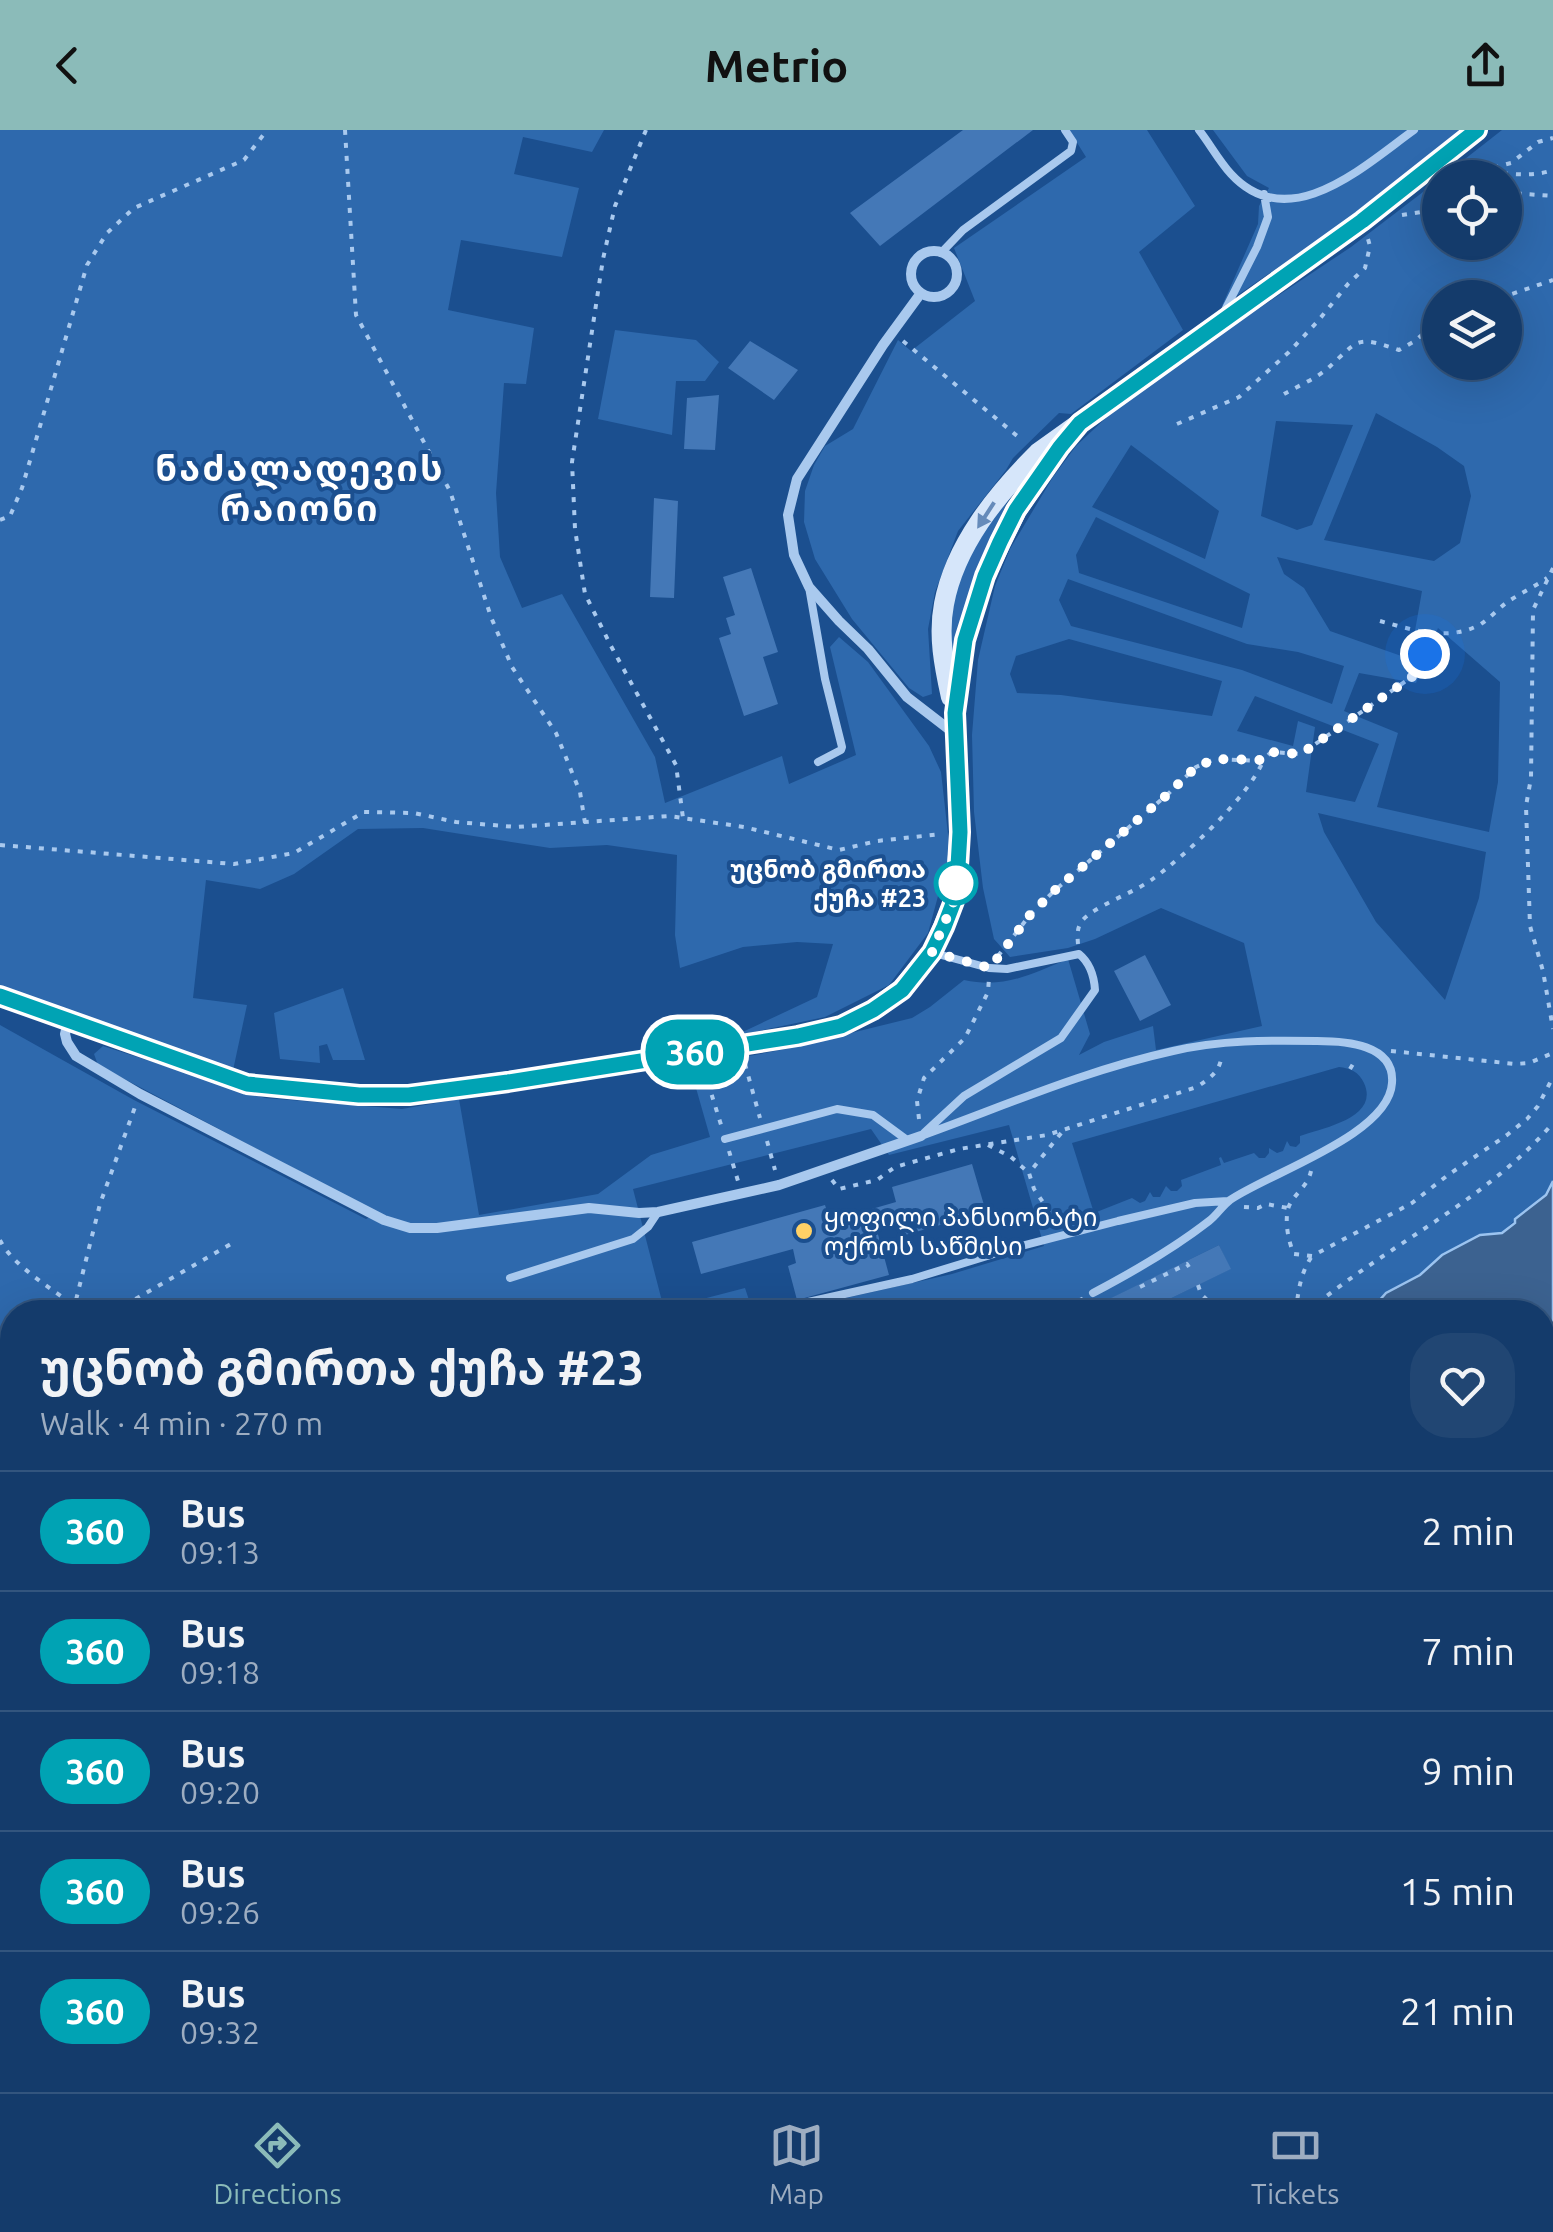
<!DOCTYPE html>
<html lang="en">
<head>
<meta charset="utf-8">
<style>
  :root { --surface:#143b6b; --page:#214673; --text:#f1f3f6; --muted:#9dadc1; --line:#33557e; --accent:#8bbbb9 }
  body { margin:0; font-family:Ubuntu,"Noto Sans Georgian",sans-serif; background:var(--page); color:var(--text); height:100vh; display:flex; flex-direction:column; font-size:38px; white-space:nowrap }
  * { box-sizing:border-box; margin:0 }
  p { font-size:32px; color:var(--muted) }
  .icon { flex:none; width:55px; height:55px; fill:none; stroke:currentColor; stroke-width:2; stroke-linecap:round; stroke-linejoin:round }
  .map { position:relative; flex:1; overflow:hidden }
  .sheet { position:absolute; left:0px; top:1170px; width:1555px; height:792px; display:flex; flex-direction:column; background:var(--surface); border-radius:40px 40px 0 0; box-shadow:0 10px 40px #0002,0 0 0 2px var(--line) }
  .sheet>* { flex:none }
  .badge { padding:0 20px; border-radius:32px; font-size:35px; line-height:65px }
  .controls { position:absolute; left:1422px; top:30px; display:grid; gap:20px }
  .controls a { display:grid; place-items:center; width:100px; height:100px; border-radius:50%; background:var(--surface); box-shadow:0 10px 40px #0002,0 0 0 2px var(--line); font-size:50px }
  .you { position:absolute; width:50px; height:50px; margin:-25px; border:8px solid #fff; border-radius:50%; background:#1a73e8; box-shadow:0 0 0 15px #1a73e833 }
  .map>.badge { position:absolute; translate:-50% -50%; box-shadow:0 0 0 5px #fff }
  .round { display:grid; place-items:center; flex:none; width:105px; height:105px; border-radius:40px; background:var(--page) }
  .head { display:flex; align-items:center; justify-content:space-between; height:170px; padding:0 40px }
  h1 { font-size:48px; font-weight:700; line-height:75px }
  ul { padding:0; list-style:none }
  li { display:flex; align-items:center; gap:30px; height:120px; padding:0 40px; border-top:2px solid var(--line) }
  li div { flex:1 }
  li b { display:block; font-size:38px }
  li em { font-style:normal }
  li .badge { min-width:110px; font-weight:700; text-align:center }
  header { display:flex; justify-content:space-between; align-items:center; height:130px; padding:0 40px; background:var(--accent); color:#111; font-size:45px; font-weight:700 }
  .tab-bar { display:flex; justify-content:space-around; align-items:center; height:140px; border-top:2px solid var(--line); background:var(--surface); font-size:28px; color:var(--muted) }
  .tab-bar a { display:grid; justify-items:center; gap:5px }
  .tab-bar .active { color:var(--accent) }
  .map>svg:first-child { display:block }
</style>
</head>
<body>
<header><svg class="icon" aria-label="back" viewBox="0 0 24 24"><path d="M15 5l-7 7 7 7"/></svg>Metrio<svg class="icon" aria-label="share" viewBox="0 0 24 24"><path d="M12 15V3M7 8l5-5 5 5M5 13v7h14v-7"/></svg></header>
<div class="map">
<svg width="1553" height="1962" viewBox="0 0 1553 1962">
  <rect width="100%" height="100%" fill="#1b4f8f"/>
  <path fill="#2e69ad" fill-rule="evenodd" d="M0,0H604L592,22L523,7L514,44L579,58L562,127L461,110L448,180L534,198L526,254L504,253L496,363L500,427L522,478L562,464L655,627L665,673L782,626L789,654L856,625L830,517L839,507L868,532L929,616L941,642L950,722L928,803L889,855L825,887L734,906L817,867L833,814L797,812L743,817L680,838L675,805L677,725L607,715L550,718L423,698L358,699L294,744L260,759L206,750L193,868L247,875L232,945L0,855Z
    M1069,0H1147L1195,76L1139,122L1183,200L1071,284L1059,283L1013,328L1006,340L958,401L935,462L928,499L932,564L923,567L909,558L852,489L815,429L804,392L805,361L814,335L825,316L853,299L898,210L911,221L975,171L954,118L1086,27Z
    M1213,0H1459L1460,1L1408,48L1222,176L1258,94L1259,76L1269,58L1247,46Z
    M1502,0H1553V1051L1547,1065L1523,1082L1502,1103L1480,1105L1442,1125L1420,1145L1386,1163L1370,1181L1362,1182H1143L1230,1139L1219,1115L1110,1169L1116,1182H784L952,1144L1044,1116L1009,995L889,1025L871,999L633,1059L664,1179L745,1158L753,1182H12V1950H638L637,1962H0V895L134,970L366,1089L378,1083L98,935L94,924L103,916L265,968L402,979L459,969L479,1085L598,1064L651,1025L710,1007L690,937L786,919L912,888L930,877L964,850C1005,859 1031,844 1068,829L1090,904L1079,925L1104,912L1153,896L1156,920L1262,896L1244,813L1161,778L1095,809L1068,818L1010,827L994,809L983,758L974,682L972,605L978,530L995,456L1010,419L1053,347L1076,316L1126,269L1162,243L1351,117L1440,49V112H1505V48L1442,47ZM1440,168H1505V232H1440ZM1376,283L1437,317L1464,336L1471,366L1460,413L1434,431L1324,410ZM1276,291L1353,295L1312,395L1297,400L1261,386ZM1131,315L1219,381L1205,429L1092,377ZM1096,387L1250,464L1242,498L1079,443L1076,425ZM1277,427L1422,461L1410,529L1330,501L1304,458L1284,444ZM1068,449L1247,514L1298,522L1344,536L1332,574L1242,540L1071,496L1059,470ZM1438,498L1500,552L1498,652L1489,702L1377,677L1398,603L1344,581L1359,543L1416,553ZM1069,509L1222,551L1212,586L1061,565L1017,563L1010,544L1016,526ZM1255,566L1379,614L1355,672L1306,662L1315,597L1298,591L1293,616L1237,601ZM1318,683L1486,722L1479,768L1445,870L1376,792L1324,702ZM1339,937C1350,938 1359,942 1364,953C1380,988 1322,998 1300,1006V1013L1296,1017L1290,1016L1287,1011L1283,1021L1277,1023L1269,1018V1023L1265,1028H1259L1254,1023L1224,1033L1221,1027L1219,1028L1221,1035L1181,1050L1182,1056L1177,1061H1171L1166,1056L1160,1067H1153L1150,1062L1145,1071L1140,1073L1132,1068L1094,1083L1072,1013Z
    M615,200L696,210L719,232L705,251H676L672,305L598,289Z
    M1010,365C984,423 967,475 952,537C951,519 948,500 950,482C953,448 989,392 1010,365Z
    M343,858L365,930H333L327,914L319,916L320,933L280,929L274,883Z"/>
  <path fill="#3c6290" stroke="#9cc4f0" stroke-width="2.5" d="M1553,1051V1962H637L638,1950H1542V1182H1362L1370,1181L1386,1163L1420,1145L1442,1125L1480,1105L1502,1103L1515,1093V1089L1546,1065Z"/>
  <path fill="#4478b7" d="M963,0H1033L880,116L850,83Z
    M750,211L798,240L774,270L728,238Z
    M719,265L715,320L684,319L687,268Z
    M654,368L678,371L674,468L650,467Z
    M751,438L778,522L763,527L778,574L744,586L719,508L731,504L726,488L735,485L723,447Z
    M1145,825L1171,875L1140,891L1114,841Z
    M972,1034L986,1082L905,1105L901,1090L876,1097L889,1145L797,1170L788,1136L796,1133L793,1119L701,1144L692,1112L825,1075L830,1091L896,1072L892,1057Z
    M1219,1115L1231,1139L1143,1182H1116L1109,1169Z"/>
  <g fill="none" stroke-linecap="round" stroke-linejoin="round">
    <path stroke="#a9c9ee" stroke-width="4" stroke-dasharray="5 8" stroke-linecap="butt" d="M345,0L356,185L450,361L491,487L512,537L556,603L580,662L585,693
      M646,0L615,76L603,129L572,332L575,399L585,464L611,516L676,635L683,688
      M1471,31L1490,48
      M1481,41L1511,33L1538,12L1553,8
      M1490,42C1511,44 1534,47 1553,40
      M1505,59L1510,63L1553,66
      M1402,85L1421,82L1440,73
      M1500,168L1553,150
      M903,211L1022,310
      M1284,264C1298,256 1315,249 1327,239C1360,209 1355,205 1399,220L1415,211L1440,189
      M1177,294L1239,267L1289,222L1318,191L1348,154L1365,138L1370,116L1368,109
      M0,390L10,386L22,358L87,135L107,103L134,78L244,30L267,0
      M1553,438L1533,480L1531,648L1526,676L1530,796L1543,841L1553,899
      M1380,491C1413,500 1449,512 1481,494C1490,488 1498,479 1506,473C1519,464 1534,457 1547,448
      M0,715L234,734L294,723L364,682L414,683L456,692L516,697L669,686L744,697L839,720L877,711L941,704
      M1078,814C1077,802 1077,794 1087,786C1106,771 1134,763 1154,748C1186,725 1249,666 1263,631
      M998,826L1030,785L1054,761L1168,664L1196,637L1215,629L1263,631L1271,622L1301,624L1416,544L1433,503
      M1391,921L1515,934L1529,933L1553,923
      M745,934L760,988
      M1350,939L1356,929
      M704,940L722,998
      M919,989L917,971L924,948L965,908L988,862L989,848
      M767,1011L775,1040
      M988,1015L1011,1027L1029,1043
      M729,1021L738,1051
      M1311,1041C1308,1056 1295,1063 1289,1076C1284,1089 1288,1111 1294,1124L1312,1126L1412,1073L1448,1045L1507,1005L1527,989L1538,976L1553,947
      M832,1050L839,1059L877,1050L895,1037L959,1019L1047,1005L1197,957C1211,947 1220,942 1222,924
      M1244,1077L1258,1078L1266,1074L1288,1078
      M1057,1093L1034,1059L1029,1043L1062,1002
      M0,1110C12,1135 52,1159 75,1176
      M1198,1155L1201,1164L1219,1182
      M1140,1157L1187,1134L1189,1137
      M1148,1180V1182
      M73,1182L100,1074L135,977
      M113,1182L231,1114
      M1055,1182L1084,1168
      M1296,1182C1298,1162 1300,1144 1312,1126
      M1307,1182C1385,1116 1485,1072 1553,993
      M0,1297L12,1299
      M0,1447L12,1450
      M0,1915L12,1905
      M0,1916L12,1917
      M503,1950L583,1962
      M359,1958L440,1959L470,1950
      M179,1962L186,1950
      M351,1962L372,1950
      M584,1962L588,1950
      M622,1962L629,1950"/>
    <path stroke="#a9c9ee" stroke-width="8" d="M1199,0C1210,14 1219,31 1231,44C1289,107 1365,35 1414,0
      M941,123L963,100L1071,21L1073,12L1065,0
      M1223,184L1257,117L1268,87L1264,64
      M809,457L825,549L842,617L841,620L818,632
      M924,1003L964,966L1061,908L1095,860C1094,845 1090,833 1079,824L1007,839L989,838L934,823
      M921,1006C1004,976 1086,940 1173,921C1220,910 1269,910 1317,911C1345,911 1395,914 1392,953C1389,1005 1269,1043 1230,1070C1222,1076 1217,1085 1209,1091C1173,1119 1133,1142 1093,1163
      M725,1009L837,979L873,985L907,1010
      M510,1148L633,1109L648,1097L658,1082
      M763,1182L912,1149L1010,1119L1118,1091L1195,1073L1228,1071
      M0,1532L12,1520"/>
    <path stroke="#a9c9ee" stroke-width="10" d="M911 144a23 23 0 1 1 46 0a23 23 0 1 1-46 0Z
      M921,163L883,215L797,349L788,385L794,425L809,457L839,491L868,519L907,567L955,604
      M68,891L65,904L67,912L76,926L140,964L384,1090L410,1098H437L589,1078L639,1083L658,1082L779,1055L921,1006"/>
    <path stroke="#d6e6fa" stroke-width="20" d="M951,567C944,536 938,505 944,474C955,415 997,364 1038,323L1362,91L1477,0
      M0,866L247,954L359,965H409L540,947L798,906L841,896L873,880L901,859L932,823L954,771L960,702L955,583L965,509L985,446L1017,380L1060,317L1080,293"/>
  </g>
  <defs><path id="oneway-solid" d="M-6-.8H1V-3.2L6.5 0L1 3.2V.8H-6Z" transform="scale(2.5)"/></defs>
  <use fill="#668bba" href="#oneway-solid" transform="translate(986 385) rotate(123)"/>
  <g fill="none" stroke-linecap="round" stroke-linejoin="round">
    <g stroke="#fff" stroke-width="22">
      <path id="line" d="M0,866L247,954L359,965H409L508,952L798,906L841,896L873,880L902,860L932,822L944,797L954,771L958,736L960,702L955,583L965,510L985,446L1000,412L1016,380L1060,317L1080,293L1362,91L1477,0"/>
    </g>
    <use href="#line" stroke="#00a3b4" stroke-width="15"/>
    <path stroke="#fff" stroke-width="10" stroke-dasharray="0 18" d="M956,753L958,736L954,771L932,822L990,838L1030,785L1054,761L1168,664L1196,637L1215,629L1263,630L1271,622L1301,624L1416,544L1425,524"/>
  </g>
  <circle fill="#fff" stroke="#00a3b4" stroke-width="5" cx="956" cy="753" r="20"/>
  <circle fill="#ffd166" stroke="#1b4f8f" stroke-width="4" cx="804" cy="1101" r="10"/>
  <g text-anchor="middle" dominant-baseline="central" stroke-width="8" stroke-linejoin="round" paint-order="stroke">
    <g font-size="25" font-weight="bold" fill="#fff" stroke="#1b4f8f" text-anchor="end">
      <text x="926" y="739">უცნობ გმირთა<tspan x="926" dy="29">ქუჩა #23</tspan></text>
    </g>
    <g font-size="25" fill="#fff" stroke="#1b4f8f" text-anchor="start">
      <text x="824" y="1087">ყოფილი პანსიონატი<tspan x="824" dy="29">ოქროს საწმისი</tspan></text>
    </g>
    <g font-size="35" font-weight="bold" letter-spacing="2.5" fill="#fff" stroke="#1b4f8f">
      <text x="300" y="338">ნაძალადევის<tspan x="300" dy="40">რაიონი</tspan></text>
    </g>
  </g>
</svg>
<div class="controls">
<a><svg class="icon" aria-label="locate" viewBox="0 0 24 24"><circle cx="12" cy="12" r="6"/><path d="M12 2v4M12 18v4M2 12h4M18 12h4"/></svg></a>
<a><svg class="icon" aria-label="layers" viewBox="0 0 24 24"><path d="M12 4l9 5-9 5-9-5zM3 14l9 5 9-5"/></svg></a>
</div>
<div class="you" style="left:1425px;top:524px"></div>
<b class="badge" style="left:695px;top:922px;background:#00a3b4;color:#fff">360</b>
<section class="sheet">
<div class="head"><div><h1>უცნობ გმირთა ქუჩა #23</h1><p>Walk · 4 min · 270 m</p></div><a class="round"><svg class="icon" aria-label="heart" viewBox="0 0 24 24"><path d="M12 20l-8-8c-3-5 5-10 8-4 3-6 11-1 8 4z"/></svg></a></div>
<ul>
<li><span class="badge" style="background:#00a3b4;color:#fff">360</span><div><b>Bus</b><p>09:13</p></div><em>2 min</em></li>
<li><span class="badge" style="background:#00a3b4;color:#fff">360</span><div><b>Bus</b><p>09:18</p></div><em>7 min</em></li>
<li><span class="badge" style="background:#00a3b4;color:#fff">360</span><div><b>Bus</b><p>09:20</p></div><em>9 min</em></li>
<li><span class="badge" style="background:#00a3b4;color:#fff">360</span><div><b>Bus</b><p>09:26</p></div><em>15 min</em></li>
<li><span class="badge" style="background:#00a3b4;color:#fff">360</span><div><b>Bus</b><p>09:32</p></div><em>21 min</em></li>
</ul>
</section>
</div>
<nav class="tab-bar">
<a class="active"><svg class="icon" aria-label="directions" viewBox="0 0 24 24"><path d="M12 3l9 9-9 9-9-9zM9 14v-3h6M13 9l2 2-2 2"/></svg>Directions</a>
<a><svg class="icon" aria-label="map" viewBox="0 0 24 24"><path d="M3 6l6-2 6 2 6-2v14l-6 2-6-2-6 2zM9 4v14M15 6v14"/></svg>Map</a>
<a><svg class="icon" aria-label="tickets" viewBox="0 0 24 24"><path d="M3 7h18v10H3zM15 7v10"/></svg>Tickets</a>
</nav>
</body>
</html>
